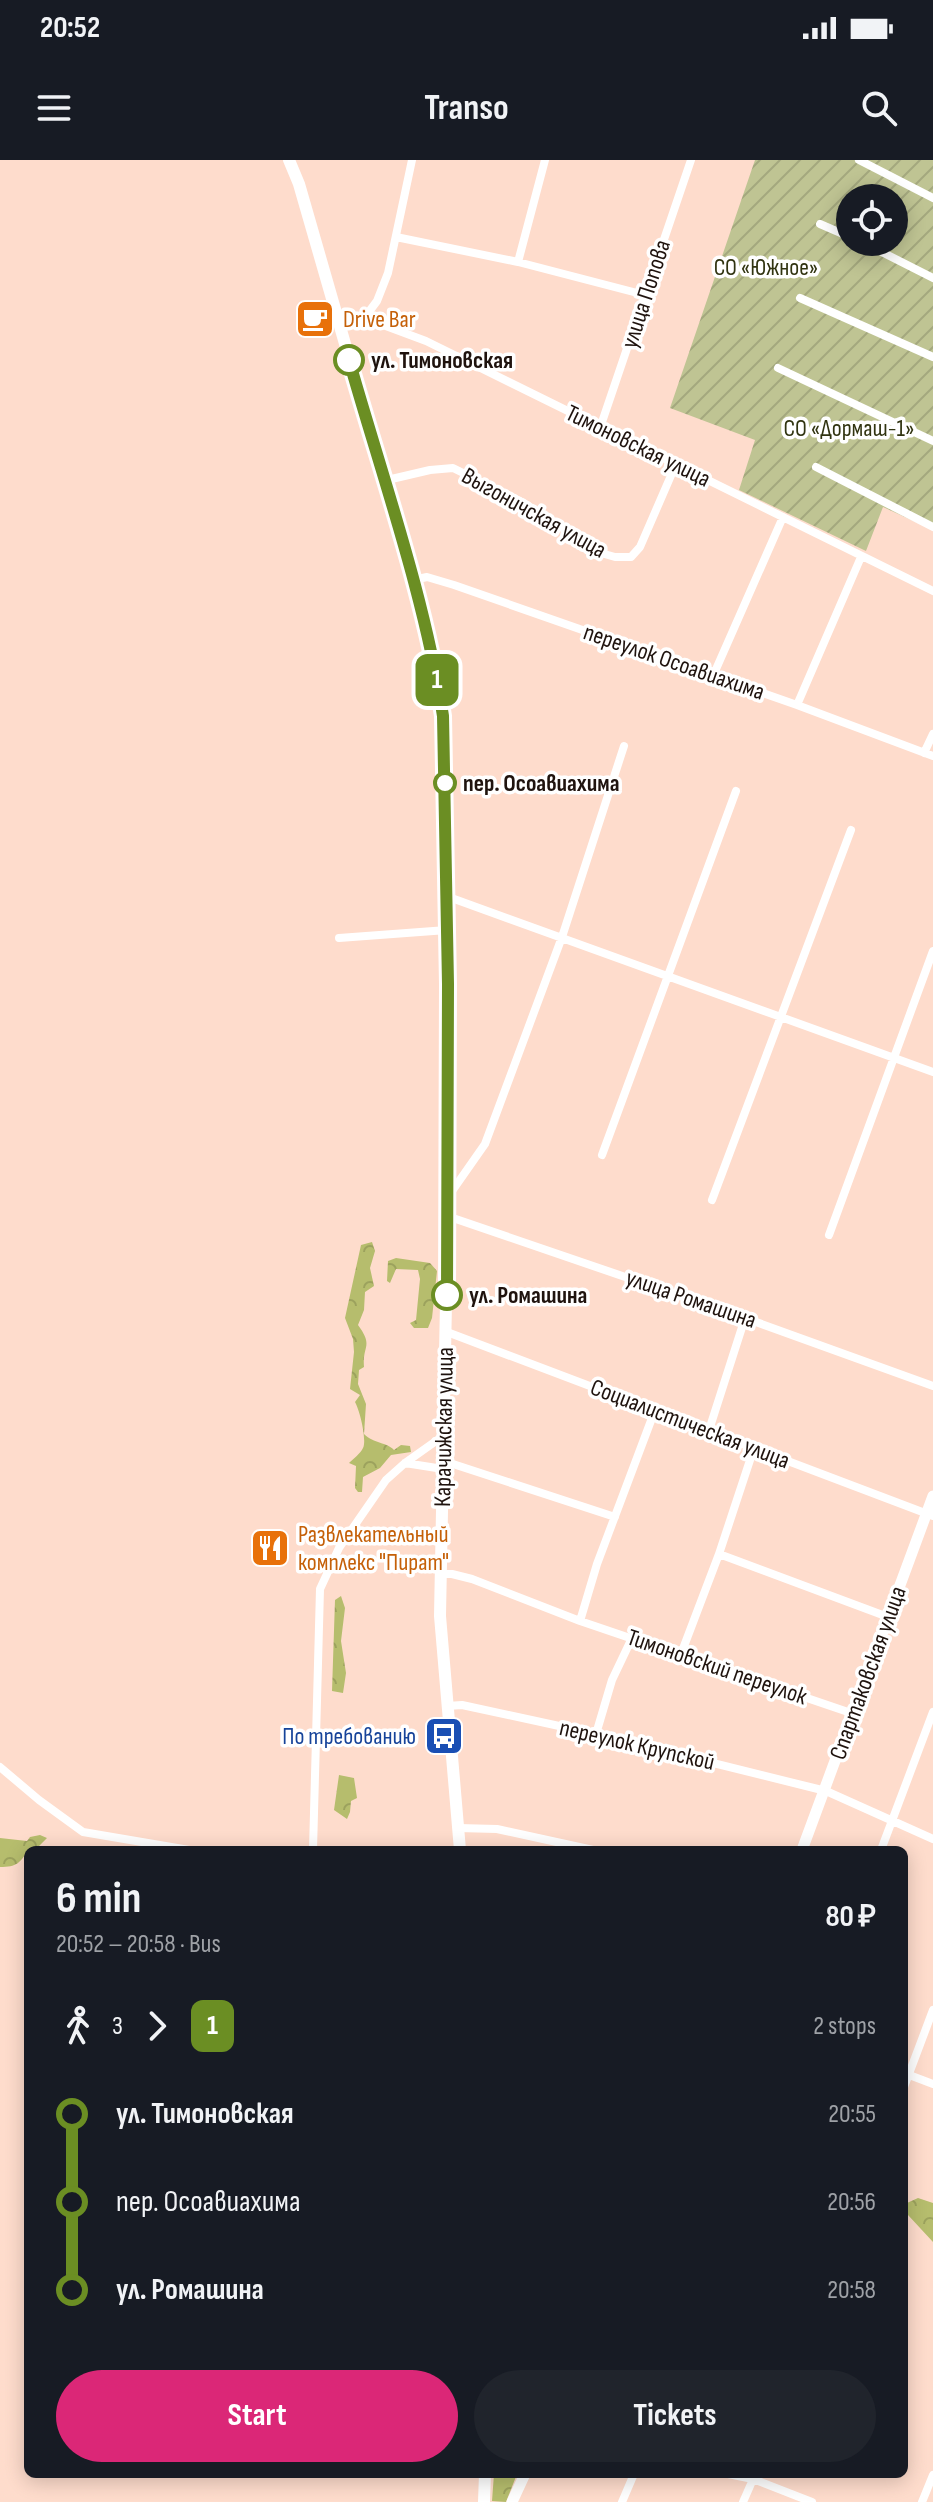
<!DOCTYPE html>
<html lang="en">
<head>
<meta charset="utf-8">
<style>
  :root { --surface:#171b24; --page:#20242c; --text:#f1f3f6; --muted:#9ea1a6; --accent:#db2777 }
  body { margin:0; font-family:"Sofia Sans Condensed",sans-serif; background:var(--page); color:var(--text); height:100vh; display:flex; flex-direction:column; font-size:30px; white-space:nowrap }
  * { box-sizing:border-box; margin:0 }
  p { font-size:26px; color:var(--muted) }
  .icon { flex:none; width:44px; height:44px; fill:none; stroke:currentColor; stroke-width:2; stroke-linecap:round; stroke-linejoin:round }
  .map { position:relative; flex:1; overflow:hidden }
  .drawer { position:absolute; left:24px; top:1686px; width:884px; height:632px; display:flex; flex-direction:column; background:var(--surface); border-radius:12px; box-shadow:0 4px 20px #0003 }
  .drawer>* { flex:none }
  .badge { padding:0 16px; border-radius:12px; font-size:28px; line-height:52px }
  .fabs { position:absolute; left:836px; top:24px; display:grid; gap:16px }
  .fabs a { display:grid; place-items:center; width:72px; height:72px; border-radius:50%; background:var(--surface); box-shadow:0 4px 20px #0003; font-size:40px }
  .map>.badge { position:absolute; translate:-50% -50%; box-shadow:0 0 0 4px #fff }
  .legs { display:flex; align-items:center; gap:12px; height:88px; padding:0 32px; font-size:26px }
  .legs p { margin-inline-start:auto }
  .headline { display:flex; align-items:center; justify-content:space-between; height:136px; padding:0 32px }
  h1 { font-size:44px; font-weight:700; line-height:60px }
  .cta { display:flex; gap:16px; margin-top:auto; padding:16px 32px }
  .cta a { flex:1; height:92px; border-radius:48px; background:var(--accent); color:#fff; font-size:32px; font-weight:700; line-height:92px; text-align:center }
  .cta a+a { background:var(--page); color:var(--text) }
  ul { padding:0 32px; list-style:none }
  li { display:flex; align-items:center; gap:28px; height:88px; font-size:30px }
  li i { display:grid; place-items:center; width:12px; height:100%; margin:0 10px; background:currentColor }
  li i::after { content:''; width:20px; height:20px; margin:-10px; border:6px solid; border-radius:50%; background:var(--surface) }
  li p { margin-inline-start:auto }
  li:first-child i { background:linear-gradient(#0000 50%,currentColor 0) }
  li:last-child i { background:linear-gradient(currentColor 50%,#0000 0) }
  .status { display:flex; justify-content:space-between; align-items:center; height:56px; padding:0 40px; background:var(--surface); direction:ltr }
  .status svg { height:22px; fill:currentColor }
  header { display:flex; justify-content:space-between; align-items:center; height:104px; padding:0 32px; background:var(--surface); font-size:36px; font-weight:700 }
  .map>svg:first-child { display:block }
</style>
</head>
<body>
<div class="status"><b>20:52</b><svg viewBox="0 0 49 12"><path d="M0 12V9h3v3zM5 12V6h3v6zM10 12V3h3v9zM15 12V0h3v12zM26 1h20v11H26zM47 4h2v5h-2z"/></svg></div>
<header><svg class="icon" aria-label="menu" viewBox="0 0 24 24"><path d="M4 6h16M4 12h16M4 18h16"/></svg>Transo<svg class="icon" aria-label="search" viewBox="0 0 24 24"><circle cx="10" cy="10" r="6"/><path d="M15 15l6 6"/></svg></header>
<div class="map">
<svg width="933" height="2342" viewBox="0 0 933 2342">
  <defs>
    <pattern id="forest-crowns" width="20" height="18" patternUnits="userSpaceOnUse" patternTransform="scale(2)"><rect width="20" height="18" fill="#b6bd6d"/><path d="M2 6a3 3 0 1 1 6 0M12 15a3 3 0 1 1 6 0" fill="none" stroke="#9ca25d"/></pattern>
    <pattern id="garden-furrows" width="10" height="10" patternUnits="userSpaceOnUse" patternTransform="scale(2)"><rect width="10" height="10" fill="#bfc493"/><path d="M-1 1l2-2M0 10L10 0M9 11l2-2" fill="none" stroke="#a4a87e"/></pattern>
  </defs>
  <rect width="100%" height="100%" fill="#fedccc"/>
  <path fill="url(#forest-crowns)" d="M372,1082L375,1091L370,1108L374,1126L365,1132L364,1150L358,1165C374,1187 362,1185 364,1207L359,1210L358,1224L366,1244L364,1274C374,1284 387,1282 394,1290L401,1285L410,1286L411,1292L391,1295L380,1308L363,1317L362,1332H358L355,1328L356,1306L349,1303C354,1298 360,1294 363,1288C367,1280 360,1251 355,1242L360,1235L350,1229L354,1192L353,1179L345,1158L361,1085Z
    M396,1098L430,1103L437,1111L432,1158L428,1168H414L410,1163L416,1160L420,1119L418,1110L396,1109L390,1123L387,1121L388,1101Z
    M341,1436L345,1448L341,1481L346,1513L343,1533L332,1531L335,1440Z
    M339,1615L354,1618L357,1638L351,1641L350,1652L347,1659L334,1650Z
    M40,1675L47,1678L38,1687L28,1690C20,1703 17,1707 0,1707V1678L27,1681L30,1677Z
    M918,2038L933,2043V2082L908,2055L907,2043Z
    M494,2314H517L506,2342L492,2341Z"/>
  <path fill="url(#garden-furrows)" fill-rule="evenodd" d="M755,0H933V370L883,347L866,391L739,330L755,280L670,248ZM850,38H894V82H850Z"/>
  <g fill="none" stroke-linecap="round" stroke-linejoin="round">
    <path stroke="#fff" stroke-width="8" d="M859,0L933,38
      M820,64L850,77
      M396,77L518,102L645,135
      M862,82L933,118
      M518,102L545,0
      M800,138L933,197
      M362,161L377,141L388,113L412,0
      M339,167L362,161L375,162L426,181L933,431
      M778,208L933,281
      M600,268L691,0
      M816,307L933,367
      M383,321L430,310L453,308L524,343L601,393L615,397H631L640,387L676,304
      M413,420L427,417L454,425L797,545L933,596
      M713,516L783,357
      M797,545L861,397
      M924,593L933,574
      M446,736L933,912
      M339,778L447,770
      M602,995L736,631
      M450,1034L485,984L562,777L624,586
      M712,1040L851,670
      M447,1056L745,1158L933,1226
      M829,1075L933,791
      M447,1172L933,1356
      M709,1270L745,1158
      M405,1303L443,1309
      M442,1303L453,1304L615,1357
      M719,1394L888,1457
      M441,1414H452L472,1419L580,1461L854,1554
      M580,1461L597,1404L655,1250
      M681,1494L719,1394L754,1288
      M447,1546L462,1545L596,1574L826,1631L933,1679
      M596,1574L612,1520L632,1478
      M0,1607L39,1640L83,1672L189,1690
      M458,1668L497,1669L593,1690
      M313,1690L320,1429L339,1388L386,1320L405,1303L443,1276
      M881,1690L933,1552
      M904,1913L933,1924
      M904,1927L933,1850
      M728,2314L753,2319L812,2342
      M622,2342L634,2314
      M743,2342L754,2317
      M922,2342L933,2315"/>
    <path stroke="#fff" stroke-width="11" d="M802,1690L933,1336
      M512,2342L525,2314"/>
    <path stroke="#fff" stroke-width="12" d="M289,0L299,24L413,420L436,513L443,556L448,824V1037L440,1456L460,1690
      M484,2342L485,2314"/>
  </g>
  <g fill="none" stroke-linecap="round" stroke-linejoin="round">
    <g stroke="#fff" stroke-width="18">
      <path id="line-1" d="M349,200C382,316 425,437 443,556L448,824L447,1135"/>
    </g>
    <use href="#line-1" stroke="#6b8e23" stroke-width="12"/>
  </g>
  <defs>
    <g id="cafe-square" transform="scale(2)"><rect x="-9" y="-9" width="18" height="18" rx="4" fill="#e8710a" stroke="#fff"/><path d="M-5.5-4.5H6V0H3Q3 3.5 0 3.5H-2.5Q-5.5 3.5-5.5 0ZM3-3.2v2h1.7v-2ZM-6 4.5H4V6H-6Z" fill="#fff"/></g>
    <g id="restaurant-square" transform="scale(2)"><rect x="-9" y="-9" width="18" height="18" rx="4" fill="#e8710a" stroke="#fff"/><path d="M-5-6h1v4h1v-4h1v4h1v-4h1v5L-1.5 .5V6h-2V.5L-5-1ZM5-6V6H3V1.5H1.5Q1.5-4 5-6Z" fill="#fff"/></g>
    <g id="bus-square" transform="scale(2)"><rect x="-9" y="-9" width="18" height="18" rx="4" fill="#1a4fb4" stroke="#fff"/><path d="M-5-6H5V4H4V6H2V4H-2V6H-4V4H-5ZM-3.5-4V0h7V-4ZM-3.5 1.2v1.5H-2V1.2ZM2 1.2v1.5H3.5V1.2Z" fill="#fff"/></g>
  </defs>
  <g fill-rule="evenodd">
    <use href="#cafe-square" x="315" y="159"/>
    <use href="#restaurant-square" x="270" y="1388"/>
    <use href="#bus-square" x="444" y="1576"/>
  </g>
  <g fill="#fff" stroke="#6b8e23" stroke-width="4">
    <circle cx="349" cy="200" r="14"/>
    <circle cx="445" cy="623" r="10"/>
    <circle cx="447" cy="1135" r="14"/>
  </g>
  <g text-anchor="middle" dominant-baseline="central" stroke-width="7" stroke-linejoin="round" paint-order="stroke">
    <g font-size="24" fill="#313411" stroke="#fff">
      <text x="766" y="107">СО «Южное»</text>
      <text x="849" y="268">СО «Дормаш-1»</text>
    </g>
    <g font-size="24" fill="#1f130e" stroke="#fff">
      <text transform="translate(646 134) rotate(-72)">улица Попова</text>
      <text transform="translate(638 286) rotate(26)">Тимоновская улица</text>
      <text transform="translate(534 353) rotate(29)">Выгоничская улица</text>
      <text transform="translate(674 502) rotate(19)">переулок Осоавиахима</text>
      <text transform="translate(691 1139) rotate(19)">улица Ромашина</text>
      <text transform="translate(690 1264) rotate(21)">Социалистическая улица</text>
      <text transform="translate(444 1267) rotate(-89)">Карачижская улица</text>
      <text transform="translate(717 1507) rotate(19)">Тимоновский переулок</text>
      <text transform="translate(868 1513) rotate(-70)">Спартаковская улица</text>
      <text transform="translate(637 1585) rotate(13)">переулок Крупской</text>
    </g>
    <g font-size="24" fill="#c56008" stroke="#fff" text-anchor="start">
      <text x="343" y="159">Drive Bar</text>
      <text x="298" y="1374">Развлекательный<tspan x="298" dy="28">комплекс "Пират"</tspan></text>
    </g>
    <g font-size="24" font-weight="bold" fill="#1f130e" stroke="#fff" text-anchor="start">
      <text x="371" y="200">ул. Тимоновская</text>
      <text x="463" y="623">пер. Осоавиахима</text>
      <text x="469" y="1135">ул. Ромашина</text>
    </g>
    <g font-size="24" fill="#164399" stroke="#fff" text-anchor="end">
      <text x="416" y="1576">По требованию</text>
    </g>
  </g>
</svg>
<div class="fabs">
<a><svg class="icon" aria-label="locate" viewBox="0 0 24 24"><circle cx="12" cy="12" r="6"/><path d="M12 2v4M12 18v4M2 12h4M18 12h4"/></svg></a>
</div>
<b class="badge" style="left:437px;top:520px;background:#6b8e23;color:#fff">1</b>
<section class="drawer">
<div class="headline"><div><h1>6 min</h1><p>20:52 – 20:58 · Bus</p></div><b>80 ₽</b></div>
<div class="legs"><svg class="icon" aria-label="walk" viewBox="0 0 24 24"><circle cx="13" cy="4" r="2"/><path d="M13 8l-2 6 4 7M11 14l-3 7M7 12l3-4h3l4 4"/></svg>3<svg class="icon" aria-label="forward" viewBox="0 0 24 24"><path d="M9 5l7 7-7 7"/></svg><b class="badge" style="background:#6b8e23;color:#fff">1</b><p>2 stops</p></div>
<ul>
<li><i style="color:#6b8e23"></i><b>ул. Тимоновская</b><p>20:55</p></li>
<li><i style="color:#6b8e23"></i><span>пер. Осоавиахима</span><p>20:56</p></li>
<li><i style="color:#6b8e23"></i><b>ул. Ромашина</b><p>20:58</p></li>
</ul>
<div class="cta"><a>Start</a><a>Tickets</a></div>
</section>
</div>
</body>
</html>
